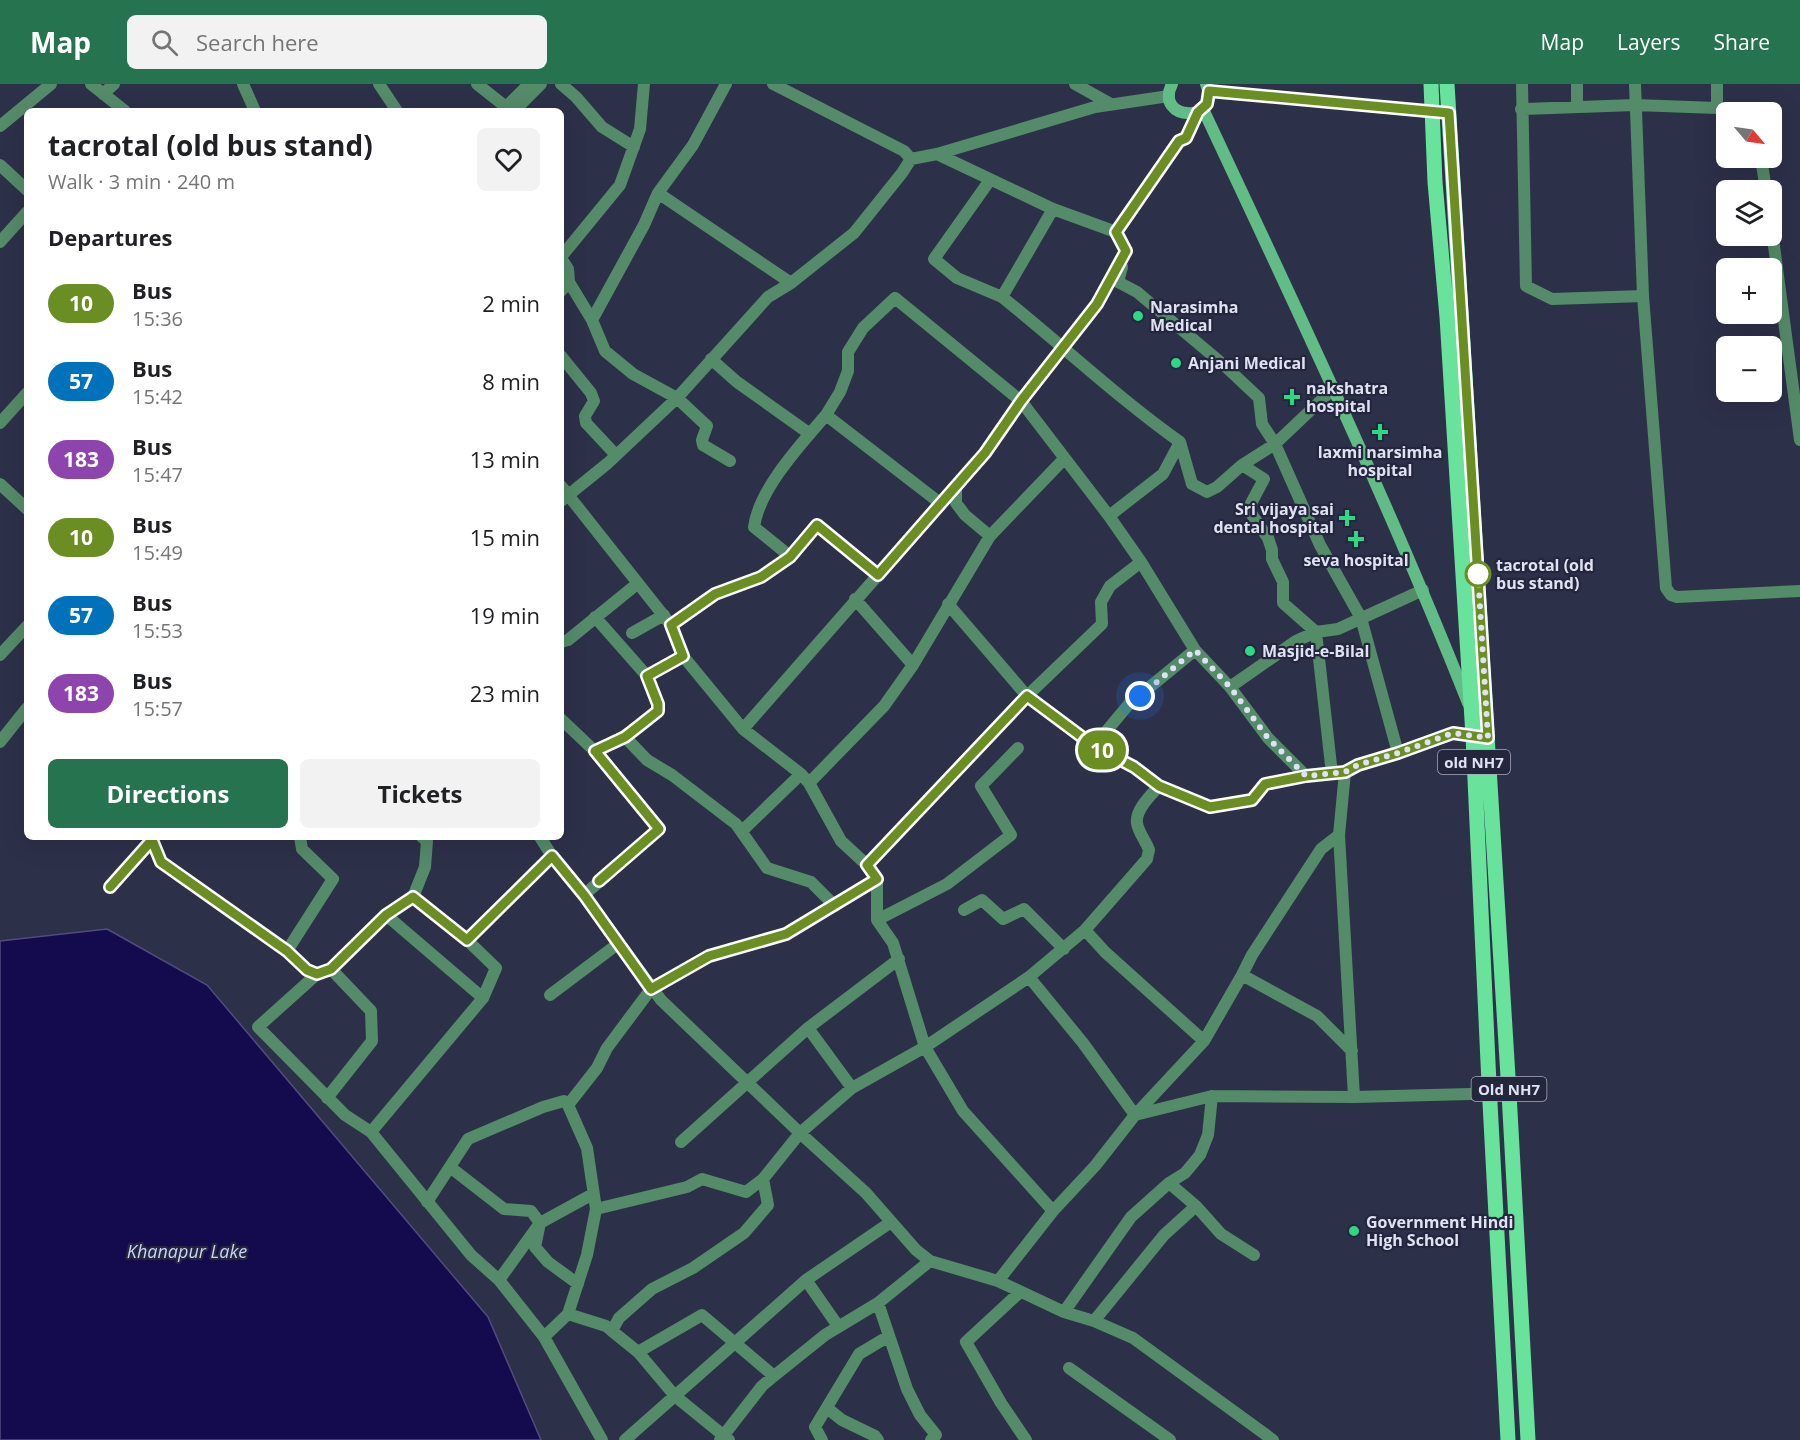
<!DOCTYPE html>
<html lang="en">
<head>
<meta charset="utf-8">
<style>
  :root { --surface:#fff; --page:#f2f2f2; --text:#202124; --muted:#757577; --accent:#25734f }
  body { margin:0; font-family:"Open Sans",sans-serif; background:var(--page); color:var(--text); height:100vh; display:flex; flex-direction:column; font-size:22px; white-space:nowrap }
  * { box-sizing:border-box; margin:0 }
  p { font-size:20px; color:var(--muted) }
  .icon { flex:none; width:33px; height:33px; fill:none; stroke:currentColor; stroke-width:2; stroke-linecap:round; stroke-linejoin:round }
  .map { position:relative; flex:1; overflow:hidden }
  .drawer { position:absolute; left:24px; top:24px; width:540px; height:732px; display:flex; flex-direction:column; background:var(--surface); border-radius:9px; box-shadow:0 6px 24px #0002 }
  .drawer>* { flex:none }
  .badge { padding:0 12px; border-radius:20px; font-size:21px; line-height:39px }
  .needle { width:39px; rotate:119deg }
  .buttons { position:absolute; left:1716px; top:18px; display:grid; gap:12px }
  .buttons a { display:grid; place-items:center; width:66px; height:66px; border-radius:9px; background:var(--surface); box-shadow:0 6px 24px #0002; font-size:30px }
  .you { position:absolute; width:30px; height:30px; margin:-15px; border:4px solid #fff; border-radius:50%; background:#1a73e8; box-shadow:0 0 0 9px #1a73e833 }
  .map>.badge { position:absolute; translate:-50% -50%; box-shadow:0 0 0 3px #fff }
  h2 { padding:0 24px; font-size:22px; line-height:54px }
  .round { display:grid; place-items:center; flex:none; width:63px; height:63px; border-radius:9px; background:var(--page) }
  .overview { display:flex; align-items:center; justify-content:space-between; height:102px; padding:0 24px }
  h1 { font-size:28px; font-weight:700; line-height:45px }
  .primary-button { display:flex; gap:12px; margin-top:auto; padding:12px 24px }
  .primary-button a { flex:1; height:69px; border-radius:9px; background:var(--accent); color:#fff; font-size:24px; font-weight:700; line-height:69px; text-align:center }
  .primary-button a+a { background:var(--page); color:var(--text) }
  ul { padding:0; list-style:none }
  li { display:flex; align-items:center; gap:18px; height:78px; padding:0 24px }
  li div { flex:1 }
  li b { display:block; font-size:22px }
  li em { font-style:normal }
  li .badge { min-width:66px; font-weight:700; text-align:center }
  header { display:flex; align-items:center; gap:36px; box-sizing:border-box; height:84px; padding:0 30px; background:var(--accent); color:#fff }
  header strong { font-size:28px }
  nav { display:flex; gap:33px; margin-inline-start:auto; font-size:21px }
  .search { width:420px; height:54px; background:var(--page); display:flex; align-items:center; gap:15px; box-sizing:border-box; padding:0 21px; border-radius:9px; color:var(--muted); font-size:22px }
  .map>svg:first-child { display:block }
</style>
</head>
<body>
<header>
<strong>Map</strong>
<div class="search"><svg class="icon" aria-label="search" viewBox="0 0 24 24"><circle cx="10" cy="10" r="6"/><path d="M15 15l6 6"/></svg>Search here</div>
<nav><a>Map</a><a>Layers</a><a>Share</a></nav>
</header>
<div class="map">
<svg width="1800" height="1356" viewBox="0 0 1800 1356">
  <rect width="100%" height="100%" fill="#2d3049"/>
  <path fill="#140a4e" stroke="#514b80" stroke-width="1.5" d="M107,845L207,901L488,1233L541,1356H0V857Z"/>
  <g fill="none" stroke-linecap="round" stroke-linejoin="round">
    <path stroke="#548b68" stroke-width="12" d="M1075,0L1109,19"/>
    <path stroke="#548b68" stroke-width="12" d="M91,0L125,27
      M243,0L255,27
      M379,0L397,27
      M477,0L506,23
      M561,0L576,13L602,43L634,63
      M773,0L904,67L911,75
      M1522,0L1526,202L1552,215L1643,212
      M1577,0V23
      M1635,0L1643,212L1666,504L1671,511L1677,513L1800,507
      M1717,0V24
      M1209,7L1441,29
      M103,10L114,0
      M1521,25L1635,21L1717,24L1751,28
      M502,27L529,0
      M514,27L541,0
      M0,42L51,0
      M937,70L1053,125L1116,148L1126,167L1097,220L1021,317L985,369L743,645L801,690L809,699L841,757L867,781L877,795V836L893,859L925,963L963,1027L1053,1127
      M1761,74L1766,106
      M0,81L27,106
      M990,96L934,175L957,194L1002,213L1053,125
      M658,109L791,199
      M1772,147L1800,356
      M1116,148L1179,57L1186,54L1198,28
      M0,158L27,128
      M561,173L620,101L640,45L644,0
      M561,174L568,185L569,198L561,207
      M1122,183L1118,198L1137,208L1225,282L1259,314L1262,340L1275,360L1320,461L1361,534L1398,669
      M569,198L592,236L605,267L633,290L677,314L707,342L702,356L703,361L730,377
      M1002,213C1062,261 1118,314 1180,358
      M592,236L644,141L658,109L693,61L726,0
      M561,272L591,309L594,317L585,332L586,339L615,370
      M711,275L737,298L810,350
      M826,331L840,308L848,287V268L863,244L895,214L1021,317L1109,432
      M0,339L27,309
      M1242,381L1264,395L1248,425L1268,454L1272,466V475L1283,498V519L1316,548L1332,690
      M0,400L27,425
      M561,402L671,541L683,572L743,645
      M956,402V419L965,431L990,452
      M561,417L608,379L677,314L768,213L791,199L854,149L902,89L911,75L937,70L1095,23L1169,12
      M791,473L754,443C759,405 801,360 826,331L940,419
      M1141,478L1195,566L1230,603L1268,654L1306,692
      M855,515L913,581
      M948,520L1027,612L1094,662L1134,683L1159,702L1210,723L1252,716L1265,700L1306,692L1345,688L1358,681L1398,669L1453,649L1481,653
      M671,541L715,510L761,493L791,473L817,441L878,491
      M632,549L664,531
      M561,558L568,556L637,500
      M0,571L27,542
      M647,592L683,572
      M1230,603L1296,557L1316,548L1338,545L1423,506
      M561,635L602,674L659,745L584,811
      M625,653L647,676L672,691L736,740L767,784L811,798L835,822
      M0,658L27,624
      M1094,662L1129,620L1195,566
      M595,667C611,659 653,640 658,623L647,592L595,533
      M1345,688L1339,751L1354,1013
      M809,699L884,622L913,581L990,452L1064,375
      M742,747L801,690
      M150,753L161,778L287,867L307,886L317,890L331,885L386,831L413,813L425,783L427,757L422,753
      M540,753L552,772L584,811L661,916L800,1049L866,1109L916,1166L930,1177L998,1197L1064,1228L1094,1237L1133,1254L1273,1356
      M867,781L1027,612L1102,540L1101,518L1110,502L1141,478L1109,432L1163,390L1180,358L1192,400L1207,408L1217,403L1242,381L1275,360L1334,304
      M110,803L151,756
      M964,826L982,816L1003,835L1024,825L1064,865
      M386,831L483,914
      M877,836L947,800L1011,751L981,702L1018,664
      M1085,846L1105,868L1204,957
      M467,856L552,772
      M287,867L333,795L302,765L300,753
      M317,890L258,943L345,1031L371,1048L471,1171L499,1196L544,1253L568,1230L587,1171L596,1125L587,1064L568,1021
      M1242,891L1317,932L1352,967
      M1029,893L1085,846L1147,775L1149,766C1146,757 1138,748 1137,739C1135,726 1151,711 1159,702
      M550,911L619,859
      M808,944L852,1004
      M327,1014L372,957L371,927L331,885
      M371,1048L483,914L496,884L467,856L413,813
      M681,1058L808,944L899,875
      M450,1083L504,1125L531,1127L540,1139L535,1163L548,1178L578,1200
      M1169,1099L1196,1122L1221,1150L1254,1171
      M427,1118L468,1055L543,1023L564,1017L568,1021L597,984L607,964L651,905L709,872L786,850L877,795
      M596,1125L687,1103L702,1095L746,1108L763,1095L800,1049L852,1004L925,963L1029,893L1083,959L1135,1031L1212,1012L1354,1013L1509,1009
      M499,1196L540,1139L593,1110
      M806,1196L838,1242
      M998,1197L1053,1127L1095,1082L1135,1031L1204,957L1242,891L1252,871L1321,765L1339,751
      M1019,1209L966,1258L1001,1319L1026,1356
      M878,1219L907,1305L920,1331L936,1351L931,1356
      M1064,1228L1131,1133L1169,1099L1185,1089L1200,1071L1208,1051L1212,1012
      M568,1230L606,1242L612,1247L619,1234L652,1205L693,1184L744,1149L768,1121L763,1095
      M1094,1237L1164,1151L1196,1122
      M612,1247L638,1268L675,1312L729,1356
      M544,1253L602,1356
      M638,1268L702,1231L774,1292
      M1069,1284L1170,1356
      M827,1324L842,1336L875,1352L878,1356
      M625,1356L806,1196L891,1138
      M720,1356L762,1302L774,1292L825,1251L878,1219L930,1177
      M822,1356L815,1343L859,1270L889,1252"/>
    <path stroke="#61bc85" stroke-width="12" d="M1172,0C1153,38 1224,40 1206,0
      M1203,25C1295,221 1388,417 1468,619"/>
    <path stroke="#69e29c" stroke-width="15" d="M1431,0L1435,98L1447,233L1473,652L1489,1000L1508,1356
      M1447,0L1509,1009L1528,1356"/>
  </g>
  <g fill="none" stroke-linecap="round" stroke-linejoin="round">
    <g stroke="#fff" stroke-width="14">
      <path id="line" d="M110,803L152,756L161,778L287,867L307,886L317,890L331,885L386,831L413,813L467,856L552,772L584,811L651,905L709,872L786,850L877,795L867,781L1027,612L1094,662L1134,683L1159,702L1210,723L1252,716L1265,700L1306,692L1345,688L1358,681L1398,669L1453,649L1488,654L1449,29L1209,7L1207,20L1198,28L1186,54L1179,57L1116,148L1126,167L1097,220L1021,317L985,369L878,491L817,441L790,473L761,493L715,510L671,541L683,572L647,592L658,620V627L625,653L595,667L659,745L599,797"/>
    </g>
    <use href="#line" stroke="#6b8e23" stroke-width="9"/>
    <path stroke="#e0e2f3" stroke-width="6" stroke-dasharray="0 10.8" d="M1140,612L1195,566L1230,603L1268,654L1306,692L1345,688L1358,681L1398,669L1453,649L1488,654L1478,490"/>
  </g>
  <g fill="#2cd884" stroke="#24263e" stroke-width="2">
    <circle cx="1138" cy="232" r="6"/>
    <circle cx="1176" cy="279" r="6"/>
    <path d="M1289 304h6v6h6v6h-6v6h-6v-6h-6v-6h6z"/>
    <path d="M1377 339h6v6h6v6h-6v6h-6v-6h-6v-6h6z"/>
    <path d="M1344 425h6v6h6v6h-6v6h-6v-6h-6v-6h6z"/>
    <path d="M1353 446h6v6h6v6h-6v6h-6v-6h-6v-6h6z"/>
    <circle cx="1250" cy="567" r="6"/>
    <circle cx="1354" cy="1147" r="6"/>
  </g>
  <circle fill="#fff" stroke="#6b8e23" stroke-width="3" cx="1478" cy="490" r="12"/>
  <g text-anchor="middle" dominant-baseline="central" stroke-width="4.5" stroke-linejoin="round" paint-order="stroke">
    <g fill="#24263e" stroke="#a8aabd" stroke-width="1.5">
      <rect x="1438" y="666" width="72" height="24" rx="4.5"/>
      <rect x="1471.5" y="993" width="75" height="24" rx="4.5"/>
    </g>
    <g font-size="15" font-weight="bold" fill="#e0e2f3">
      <text x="1474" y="678">old NH7</text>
      <text x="1509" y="1005">Old NH7</text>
    </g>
    <g font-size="16" font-weight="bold" fill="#e0e2f3" stroke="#24263e" text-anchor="start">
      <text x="1150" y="223">Narasimha<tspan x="1150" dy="18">Medical</tspan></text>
      <text x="1188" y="279">Anjani Medical</text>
      <text x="1306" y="304">nakshatra<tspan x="1306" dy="18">hospital</tspan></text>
      <text x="1380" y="368" text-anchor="middle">laxmi narsimha<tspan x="1380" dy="18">hospital</tspan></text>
      <text x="1334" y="425" text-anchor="end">Sri vijaya sai<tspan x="1334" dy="18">dental hospital</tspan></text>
      <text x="1356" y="476" text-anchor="middle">seva hospital</text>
      <text x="1262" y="567">Masjid-e-Bilal</text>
      <text x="1366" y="1138">Government Hindi<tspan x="1366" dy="18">High School</tspan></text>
    </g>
    <g font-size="16" font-weight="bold" fill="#e0e2f3" stroke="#24263e" text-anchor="start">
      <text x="1496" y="481">tacrotal (old<tspan x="1496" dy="18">bus stand)</tspan></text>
    </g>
    <g font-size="18" font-style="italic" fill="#cad1fa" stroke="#24263e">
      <text x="187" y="1167">Khanapur Lake</text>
    </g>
  </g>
</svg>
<div class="buttons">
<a><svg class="needle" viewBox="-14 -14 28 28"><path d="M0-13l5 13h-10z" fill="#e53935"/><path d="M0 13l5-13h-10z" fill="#757577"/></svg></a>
<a><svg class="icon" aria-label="layers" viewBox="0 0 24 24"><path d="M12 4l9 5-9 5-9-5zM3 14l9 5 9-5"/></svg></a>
<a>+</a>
<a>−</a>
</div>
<div class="you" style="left:1140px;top:612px"></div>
<b class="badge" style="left:1102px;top:666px;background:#6b8e23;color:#fff">10</b>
<section class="drawer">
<div class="overview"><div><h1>tacrotal (old bus stand)</h1><p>Walk · 3 min · 240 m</p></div><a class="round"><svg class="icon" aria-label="heart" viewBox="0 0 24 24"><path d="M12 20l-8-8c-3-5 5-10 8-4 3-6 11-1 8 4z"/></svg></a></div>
<h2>Departures</h2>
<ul>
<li><span class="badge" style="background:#6b8e23;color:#fff">10</span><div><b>Bus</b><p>15:36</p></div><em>2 min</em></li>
<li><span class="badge" style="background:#0072bc;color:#fff">57</span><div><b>Bus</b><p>15:42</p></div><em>8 min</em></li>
<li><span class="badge" style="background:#8e44ad;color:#fff">183</span><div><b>Bus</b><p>15:47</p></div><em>13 min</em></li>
<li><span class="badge" style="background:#6b8e23;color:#fff">10</span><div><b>Bus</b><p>15:49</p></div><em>15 min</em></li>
<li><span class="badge" style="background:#0072bc;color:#fff">57</span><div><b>Bus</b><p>15:53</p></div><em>19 min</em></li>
<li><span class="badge" style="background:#8e44ad;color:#fff">183</span><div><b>Bus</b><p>15:57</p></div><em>23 min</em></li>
</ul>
<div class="primary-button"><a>Directions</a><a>Tickets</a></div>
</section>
</div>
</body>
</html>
